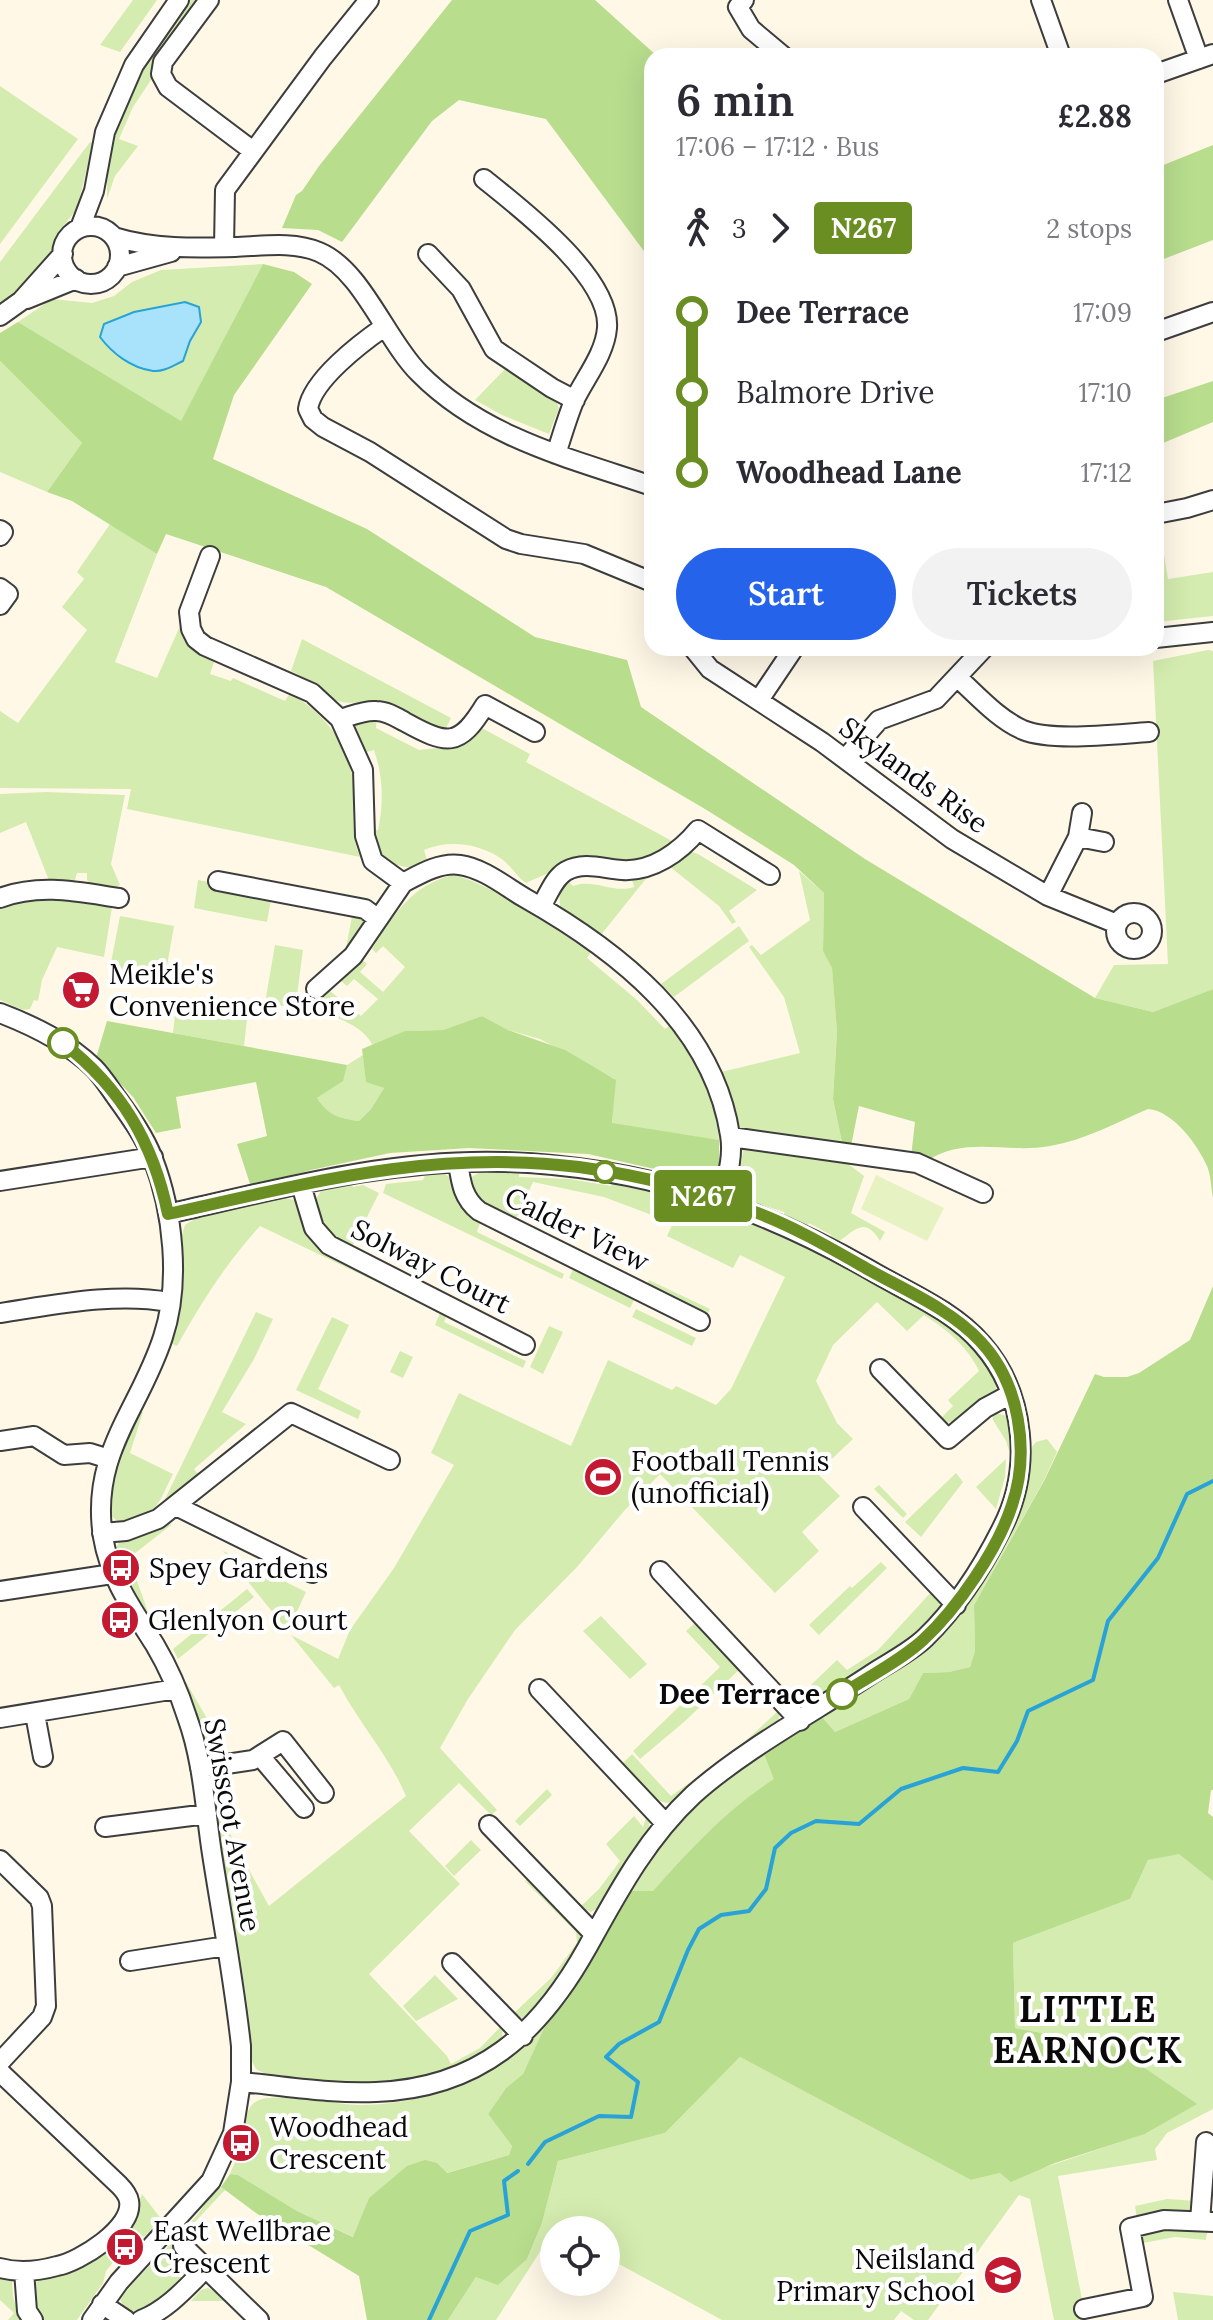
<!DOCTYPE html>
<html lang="en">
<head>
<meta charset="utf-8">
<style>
  :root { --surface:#fff; --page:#f2f2f3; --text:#2b2b33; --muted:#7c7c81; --accent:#2563eb }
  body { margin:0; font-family:Lora,serif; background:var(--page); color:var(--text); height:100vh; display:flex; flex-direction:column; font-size:30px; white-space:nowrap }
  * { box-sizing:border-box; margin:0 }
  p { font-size:26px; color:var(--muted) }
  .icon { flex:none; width:44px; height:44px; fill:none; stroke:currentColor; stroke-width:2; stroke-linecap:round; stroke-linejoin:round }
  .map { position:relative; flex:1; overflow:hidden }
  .panel { position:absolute; left:644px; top:48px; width:520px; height:608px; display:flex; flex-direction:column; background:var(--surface); border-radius:24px; box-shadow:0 8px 32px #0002 }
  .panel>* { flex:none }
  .badge { padding:0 16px; border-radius:6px; font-size:28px; line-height:52px }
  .controls { position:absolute; left:540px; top:2216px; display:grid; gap:16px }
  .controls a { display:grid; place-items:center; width:80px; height:80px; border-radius:50%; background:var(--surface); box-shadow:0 8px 32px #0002; font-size:40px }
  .map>.badge { position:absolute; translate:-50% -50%; box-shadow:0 0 0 4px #fff }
  .legs { display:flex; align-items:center; gap:12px; height:88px; padding:0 32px; font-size:26px }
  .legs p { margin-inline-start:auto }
  .overview { display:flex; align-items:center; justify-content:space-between; height:136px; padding:0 32px }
  h1 { font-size:44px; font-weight:600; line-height:60px }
  .primary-button { display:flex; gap:16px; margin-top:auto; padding:16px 32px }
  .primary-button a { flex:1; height:92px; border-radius:48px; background:var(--accent); color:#fff; font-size:32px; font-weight:600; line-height:92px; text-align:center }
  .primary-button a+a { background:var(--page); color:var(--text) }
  ul { padding:0 32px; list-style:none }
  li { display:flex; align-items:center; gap:28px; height:80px; font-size:30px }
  li i { display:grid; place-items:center; width:12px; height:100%; margin:0 10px; background:currentColor }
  li i::after { content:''; width:20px; height:20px; margin:-10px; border:6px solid; border-radius:50%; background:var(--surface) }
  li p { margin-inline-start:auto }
  li:first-child i { background:linear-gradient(#0000 50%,currentColor 0) }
  li:last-child i { background:linear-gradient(currentColor 50%,#0000 0) }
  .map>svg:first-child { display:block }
</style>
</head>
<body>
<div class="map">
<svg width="1213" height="2320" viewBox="0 0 1213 2320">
  <rect width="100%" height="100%" fill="#fff8e7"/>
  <path fill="#d4ecaf" d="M133,0H157L120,52L100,45Z
    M190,0H204L133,107L119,139L138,146L115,176L107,199V167L115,140L111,138L151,52Z
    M0,86L78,139L0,244Z
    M90,142L93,143L77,209L60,230L51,254L29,284L0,306V262Z
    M263,264L181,422L18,322L52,299L92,303L114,296L132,282L161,270Z
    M0,361L82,443L47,492L0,472Z
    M506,368L535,388L554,397L559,408L549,434L502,415L475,400Z
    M110,524L157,554L115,662L157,678L180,626L191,647L214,662L210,674L231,681L233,678L285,701L290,693C325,714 351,746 354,789C355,814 350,833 360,857L127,809L131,789L0,788V711L18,723L87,630L62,607L84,579L77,572Z
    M1156,525H1159L1168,579L1213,572V616L1156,622Z
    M302,639L451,718L445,730C424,724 408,709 388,703C371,698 355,706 338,701C328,698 307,677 291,671Z
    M1208,650L1213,651V989L1153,1012L1095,998L1114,965L1168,964L1153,661Z
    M377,716L376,728L419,750L464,745L478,726L530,754L526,762L672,841C644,876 594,862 555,871C545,874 535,879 526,883C517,877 512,867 503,860C481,844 450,839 424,850L428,863C400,876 377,857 369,831L378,830C384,803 383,776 374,750L363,753L354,730L359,720Z
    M46,792L125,795L111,864L120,885L113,889L92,886L87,880V873H77L74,883H50L26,822L0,833V794Z
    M687,850L698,854L757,890L729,911L736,922L732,924L719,906L669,866Z
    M653,870L600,936L566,914L560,907L559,889L566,879L573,886C594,878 613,894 634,887L631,876Z
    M799,871L824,893L823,951L832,967L837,1032L833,1099L843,1147L742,1135L733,1101L721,1072L800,1053L784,997L749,947L752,945L761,955L810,920Z
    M453,875C492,883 555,930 591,952L587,958L637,1000L665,1029L673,1023C697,1059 715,1097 719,1140L612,1125L615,1079L540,1039L508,1030L482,1016L443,1030L405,1031L374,1048C359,1013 299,1009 265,1003L275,945L303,950L297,995L312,997L313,993L324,997L330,991L361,1016L378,999L354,979L347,986L340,980L361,959L367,964L360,972L383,992L405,967L383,946L376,953L372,949C394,915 411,885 453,875Z
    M198,880L272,894L267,922L194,908Z
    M42,897L113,901L104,957L57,947L42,980L38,1001L34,1000L30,1009L23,1010L0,1000V904Z
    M353,911L360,915L364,925L354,943L346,948Z
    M120,916L174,926L164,983L109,973Z
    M739,926L749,941L674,997L661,984Z
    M176,1006L247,1020L244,1046L173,1033Z
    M363,1055L366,1081L384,1088L371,1109L359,1121C339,1118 329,1116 317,1098L342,1081L347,1065Z
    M743,1148L843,1160L864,1176L851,1213L885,1232L880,1241C865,1215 854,1231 838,1242L831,1239V1235L809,1223L807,1227L785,1216L784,1212C768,1206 738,1201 738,1181C739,1170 743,1159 743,1148Z
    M482,1171L519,1172V1177L570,1179L611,1186L613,1183L669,1195L722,1211L760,1225L830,1257L945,1323L972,1344L995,1378L996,1391L958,1423L944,1422L941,1418L953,1406L948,1400L979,1371C968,1347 946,1329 924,1315L907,1331L877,1302L833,1345L816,1381L837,1423L853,1439L817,1473L840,1496L802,1532L819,1551L775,1593L660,1474L624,1511L577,1567L515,1630L468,1699L440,1748L497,1810L491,1815L459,1783L409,1831L460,1884L369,1974L447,2056L451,2064L480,2048L503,2024L502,2040C487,2050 471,2061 454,2068C395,2093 331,2081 269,2076L256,2069L249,2056L213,1795L216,1796L233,1841L269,1906L406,1796C389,1756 359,1723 339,1685L334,1688L291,1635L338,1659L350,1630L394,1568L454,1465L431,1453L459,1393L571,1446L608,1360L672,1390L676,1386L716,1405L731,1389L785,1277L740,1255L733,1268L667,1236L673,1223L604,1197L533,1182L516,1219L478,1199L468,1183L470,1178Z
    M442,1172L452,1179L481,1220L477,1232L564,1274L562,1279L383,1193L386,1184L423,1180L426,1173Z
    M351,1182L353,1187L363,1185L379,1193L351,1249L326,1233L315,1208V1200L321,1191Z
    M282,1198C300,1197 300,1209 305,1223L437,1306L435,1310L260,1226C226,1263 201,1303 177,1346L170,1343L180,1242L185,1225L200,1216Z
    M575,1265L636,1296L630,1308L569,1278Z
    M649,1280L710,1309L707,1315L647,1285Z
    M442,1308L448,1311L444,1322L526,1361L523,1368L435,1325Z
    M636,1309L696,1338L692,1346L632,1317Z
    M256,1312L273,1319L254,1359L222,1412L246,1424L194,1469L201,1478L168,1504L165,1499Z
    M332,1317L349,1325L318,1389L361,1411L358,1419L296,1390Z
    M549,1326L563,1332L543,1374L530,1367Z
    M400,1351L413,1357L403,1378L390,1372Z
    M139,1411L143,1412L130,1453L173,1474C159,1501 158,1517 124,1520L122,1524C119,1522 114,1519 112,1516C98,1497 129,1430 139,1411Z
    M992,1412L1007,1416L1013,1463L1006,1441L993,1420Z
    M1047,1439L1057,1452L1043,1482L974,1605L975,1651L970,1667L949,1672L923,1673L909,1699L835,1732L822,1717L860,1690L979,1584L1011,1532L1024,1495L1032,1447L1036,1442Z
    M1006,1459L1005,1477L996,1509L976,1487Z
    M956,1473L963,1482L921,1537L905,1522Z
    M879,1485L907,1514L903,1518L874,1489Z
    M168,1521L171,1525L129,1558L149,1615L146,1617L121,1565H118L115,1549L121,1539Z
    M223,1551L306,1592L288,1631Z
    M881,1562L887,1568L819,1635L809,1625L850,1586L852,1588Z
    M247,1589L254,1597L178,1659L173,1649Z
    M933,1590L940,1600V1610L919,1633L901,1646L813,1701L802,1706L793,1702L837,1660L847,1670L878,1650Z
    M601,1616L647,1664L630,1679L583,1631Z
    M696,1622L741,1668L684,1722L640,1759L633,1751L720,1667L686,1631Z
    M744,1671L780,1712L778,1723L677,1800C671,1802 669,1804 663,1802C649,1799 626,1775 623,1763L632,1754L671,1796L739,1747L777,1712L742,1673Z
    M186,1682L209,1722L215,1749L205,1747L184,1683Z
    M764,1754L775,1779C727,1809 690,1849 653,1891H629C665,1825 704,1795 764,1754Z
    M547,1789L552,1795L520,1826L515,1821Z
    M649,1809L652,1816L647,1832L631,1854L600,1907L591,1912L579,1908L599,1889L620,1861L606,1844L634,1816L643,1827Z
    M471,1840L481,1850L454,1876L445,1866Z
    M1179,1853L1213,1881V2109L1167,2133L1155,2149L1157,2160L1058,2176L1086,2320H1054L1030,2199L1019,2195L928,2320H914L901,2311L894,2320H722L606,2257V2230H554L496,2320H448L476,2277L527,2259L542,2223L558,2161L665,2133L740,2057L971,2180L1000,2173L1043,2168L1147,2133L1196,2104L1113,2046L1015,2028L1013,1943L1130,1899L1148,1860Z
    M529,1876L579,1929L582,1940C570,1961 545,2013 520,2018L513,2014L551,1978L577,1943L576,1932L525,1881Z
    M435,1975L458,1999L416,2021L403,2006Z
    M544,2028L523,2074L506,2088L488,2114L512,2146L509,2155L446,2173L437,2163L369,2198L354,2237L297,2211L238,2175L230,2174C234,2163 241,2152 244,2140C247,2127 243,2109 257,2101C274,2091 338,2105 361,2105C431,2105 492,2073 544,2028Z
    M221,2187L225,2190L179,2239L181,2242L174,2249L187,2263L189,2274L171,2294L136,2314L126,2312L120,2299C143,2269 173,2245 197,2215C205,2206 210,2192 221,2187Z
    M142,2194L162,2220L145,2236L134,2239L116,2259L106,2271L103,2283L77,2320H40L36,2314L34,2284L36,2281L80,2265L84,2267L116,2244L115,2238L136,2211Z
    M1167,2199L1197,2201L1195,2213L1137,2220L1135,2206Z
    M1175,2224L1208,2228L1206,2240L1175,2237L1143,2243V2234Z
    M0,2278L12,2282L13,2296L20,2320H8L14,2313L0,2300Z
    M208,2288L216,2292L224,2301H191L201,2290Z
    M1173,2292L1213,2296V2320H1178Z"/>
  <path fill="#b8dd8d" d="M452,0H595L657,56H652V262L546,119L459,100L432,121L342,242L318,230L282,228L296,195L302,191L319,166Z
    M1213,145V240L1156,262V168Z
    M263,264L294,272L312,284L234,395L213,459L367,529L535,637L627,660L641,707L865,859L1095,998L1153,1012L1213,989V1198C1211,1188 1211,1175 1207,1166C1197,1144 1173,1111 1148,1109C1116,1123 1085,1140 1050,1146C1005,1154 966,1135 925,1162L911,1157L915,1122L859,1106L851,1146L843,1147L833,1099L837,1032L832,968L823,951L824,893L794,865L705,809L326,587L166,534L157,554L72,501L47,492L82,443L0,361V333L18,322L181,421Z
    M1213,381V422L1156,446V400Z
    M482,1016L508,1030L565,1050L616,1080L612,1123L719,1140V1168L708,1181L588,1154L469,1148L390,1153L311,1170L251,1187L237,1144L267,1136L256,1082L176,1097L181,1128L156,1133L133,1097L96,1058L107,1021L347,1065L343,1081L317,1098C329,1116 339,1118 359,1121L371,1109L384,1088L366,1082L362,1049L405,1031L443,1030Z
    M1213,1286V1790H1211L1208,1813L1213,1817V1881L1179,1854L1148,1860L1130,1899L1013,1943L1015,2028L1113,2046L1197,2104L1145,2134L1055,2163L1011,2182L1000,2173L971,2180L740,2057L665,2133L558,2161L542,2223L527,2259L498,2285L476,2277L448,2320H367L359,2276L256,2213L221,2187L230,2174L238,2175L297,2211L353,2237L369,2198L407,2166L425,2160L437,2163L447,2173L509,2155L512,2146L488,2114L506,2088L523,2074L544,2028L568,1999L629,1891H653C690,1849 727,1809 774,1779L764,1754L822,1717L835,1732L909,1699L923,1673L949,1672L970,1667L975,1651L974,1605L1044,1481L1095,1374L1104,1377H1127L1139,1373L1190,1340Z"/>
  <path fill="#e6f2c1" d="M876,1175L944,1208L927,1241L861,1209Z
    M596,1460L625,1474L608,1496L581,1481Z"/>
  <path fill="#a8e3fb" stroke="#29a2d7" stroke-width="2" d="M185,302L199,307L201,322L190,341L183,361C174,365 164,372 153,371C131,368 112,353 100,337L104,324L134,312Z"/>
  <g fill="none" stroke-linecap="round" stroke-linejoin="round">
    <path stroke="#29a2d7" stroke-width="4" d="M528,2164L545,2142L599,2116L631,2117L638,2082L606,2057L619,2044L659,2022L688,1950L699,1929L721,1915L749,1911L766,1889L775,1848L791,1833L816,1821L859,1824L901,1789L963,1768L998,1772L1017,1741L1028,1711L1093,1680L1108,1621L1158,1558L1187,1494L1213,1481
      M429,2320L470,2231L508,2215L504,2181L518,2171"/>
    <g stroke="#3d3d3d" stroke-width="22">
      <path id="minor" d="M209,0L163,62L161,74L168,87L253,151
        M744,0L738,7L751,29L783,56
        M1041,0L1061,56
        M1178,0L1199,59
        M1156,74L1213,54
        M484,179C520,208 611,277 607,328C605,354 585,378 574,401C567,418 562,436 556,454
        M62 255a29 29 0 1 1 58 0a29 29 0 1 1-58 0Z
        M80,228L94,191L105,132L134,65L179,0
        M114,237C153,249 194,248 235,247C262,246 294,241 319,252C362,270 386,340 419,373C482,437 569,458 652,486
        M224,247L225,190L323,57L369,0
        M428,254L461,289L494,349L552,388L575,400
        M117,267L171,252
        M27,299L76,279
        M0,316L21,301L63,254
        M384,327C361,343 312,380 308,409L313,419L323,427L370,452L506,539L521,544L584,554L652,582
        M1156,332L1213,312
        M1156,514L1187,508L1213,500
        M0,530L3,532L0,536
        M210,556L189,612L191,629L196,639L205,646L312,693L340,719L363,770L365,836L373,861L403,883C420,874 440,862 460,865C483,868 506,887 525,898C617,950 713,1024 730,1135C734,1158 726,1180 721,1201
        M0,588L8,594L0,605
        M1156,638L1213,632
        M693,648L710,669L822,742L952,839L1048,896L1117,924
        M958,678C978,696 998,719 1023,730C1052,742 1116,734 1149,732
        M759,700L794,648
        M340,719C351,716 364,710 376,711C387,711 396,717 405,722C447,745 459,748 485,705L535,732
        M845,759L879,720L936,699L984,648
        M1078,837L1104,842
        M218,881L365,909L377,918
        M1048,896L1078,837L1082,813
        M0,898C40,883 79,892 119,898
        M541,907C548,895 554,878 566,871C584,861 604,869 622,870C652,872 680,852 698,830L770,875
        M1116 931a18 18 0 1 1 36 0a18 18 0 1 1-36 0Z
        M316,989L353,956L403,883
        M0,1013C34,1026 67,1042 94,1068C102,1076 109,1087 116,1097C129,1115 145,1137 153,1159C173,1211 181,1283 163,1337C140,1409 90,1453 103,1537C110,1579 133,1610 155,1645C168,1667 179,1692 187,1717C203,1761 205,1808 212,1854C222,1918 234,1981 241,2046V2082L233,2133L211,2181L119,2282L92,2320
        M731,1137L917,1163L983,1193
        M458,1163C461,1183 463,1198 479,1211L700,1321
        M0,1181L153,1157
        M301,1185L314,1228L329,1245L525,1345
        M168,1214C279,1189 391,1158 506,1162C640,1167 753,1203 870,1270C907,1292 953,1310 982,1344C1026,1394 1032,1470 1002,1528C982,1568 957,1607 925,1638C910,1652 890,1662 873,1673C816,1711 743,1750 693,1795C646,1839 618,1892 587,1948C539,2034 479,2088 376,2092C331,2094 286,2086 241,2082
        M0,1313C54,1305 115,1292 169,1302
        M880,1369L948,1439L985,1408L1011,1394
        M0,1441L34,1436L64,1455L90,1453L109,1459
        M176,1506L312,1573
        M863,1507L956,1605
        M102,1533L126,1531L158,1519L291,1413L390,1460
        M660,1571L800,1721
        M0,1591L112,1574
        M539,1689L665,1823
        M35,1714L43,1757
        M0,1718L176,1689
        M260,1756L304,1808
        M200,1768L253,1760L283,1741L324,1793
        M489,1825L594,1934
        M105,1827L207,1814
        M0,1860L39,1898L42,1906L46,2006L42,2017L0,2062
        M130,1961L226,1946
        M452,1963L523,2036
        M0,2072L119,2185C123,2189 128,2195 129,2201C134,2228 79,2262 57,2266C39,2271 18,2273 0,2268
        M1200,2221L1206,2142
        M183,2246L259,2320
        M24,2271L27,2311L33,2320
        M102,2304L126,2320
        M1084,2309L1143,2297L1130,2228L1164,2220L1213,2222
        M141,2320C167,2310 186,2288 205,2269"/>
    </g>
    <use href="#minor" stroke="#fff" stroke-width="18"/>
  </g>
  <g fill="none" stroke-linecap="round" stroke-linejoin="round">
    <g stroke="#fff" stroke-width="18">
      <path id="line-1" d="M63,1043C121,1088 153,1142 168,1214C308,1183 434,1149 579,1167C637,1175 700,1190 755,1212C795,1227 834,1250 871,1271C907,1291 951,1310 980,1341C1020,1383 1030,1452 1012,1505C998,1549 957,1609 923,1640C900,1661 868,1677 842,1694"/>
    </g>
    <use href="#line-1" stroke="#6b8e23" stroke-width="12"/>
  </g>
  <defs>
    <g id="supermarket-disc" transform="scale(2)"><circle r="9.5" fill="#c31931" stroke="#fff"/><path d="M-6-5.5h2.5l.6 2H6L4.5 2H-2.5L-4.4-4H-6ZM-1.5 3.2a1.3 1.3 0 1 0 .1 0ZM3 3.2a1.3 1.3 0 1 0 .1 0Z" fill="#fff"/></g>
    <g id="stadium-disc" transform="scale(2)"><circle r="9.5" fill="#c31931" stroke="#fff"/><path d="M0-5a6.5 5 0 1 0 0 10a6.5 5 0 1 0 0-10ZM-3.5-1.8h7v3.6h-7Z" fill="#fff"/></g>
    <g id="bus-disc" transform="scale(2)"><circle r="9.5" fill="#c31931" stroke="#fff"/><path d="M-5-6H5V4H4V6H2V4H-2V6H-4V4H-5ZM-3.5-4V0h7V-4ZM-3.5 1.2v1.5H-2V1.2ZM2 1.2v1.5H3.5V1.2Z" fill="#fff"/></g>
    <g id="school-disc" transform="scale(2)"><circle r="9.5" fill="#c31931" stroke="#fff"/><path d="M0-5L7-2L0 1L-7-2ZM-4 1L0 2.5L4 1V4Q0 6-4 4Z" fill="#fff"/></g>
  </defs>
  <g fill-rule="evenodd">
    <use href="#supermarket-disc" x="81" y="990"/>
    <use href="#stadium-disc" x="603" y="1477"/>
    <use href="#bus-disc" x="121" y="1568"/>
    <use href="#bus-disc" x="120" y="1620"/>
    <use href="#bus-disc" x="241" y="2143"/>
    <use href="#bus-disc" x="125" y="2247"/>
    <use href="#school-disc" x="1003" y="2275"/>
  </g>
  <g fill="#fff" stroke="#6b8e23" stroke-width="4">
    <circle cx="63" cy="1043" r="14"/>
    <circle cx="605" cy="1172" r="10"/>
    <circle cx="842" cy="1694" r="14"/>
  </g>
  <g text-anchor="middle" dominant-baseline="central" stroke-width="8" stroke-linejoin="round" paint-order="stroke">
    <g font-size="28" fill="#0a0a0a" stroke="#fff">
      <text transform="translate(914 775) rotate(36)">Skylands Rise</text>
      <text transform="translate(577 1229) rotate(26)">Calder View</text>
      <text transform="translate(431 1266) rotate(27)">Solway Court</text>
      <text transform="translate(233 1825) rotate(80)">Swisscot Avenue</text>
    </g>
    <g font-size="28" fill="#0a0a0a" stroke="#fff" text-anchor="start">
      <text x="109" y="974">Meikle's<tspan x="109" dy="32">Convenience Store</tspan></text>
      <text x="631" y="1461">Football Tennis<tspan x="631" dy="32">(unofficial)</tspan></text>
      <text x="149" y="1568">Spey Gardens</text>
      <text x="148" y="1620">Glenlyon Court</text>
      <text x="269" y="2127">Woodhead<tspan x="269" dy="32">Crescent</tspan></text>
      <text x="153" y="2231">East Wellbrae<tspan x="153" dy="32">Crescent</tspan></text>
      <text x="975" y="2259" text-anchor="end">Neilsland<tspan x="975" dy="32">Primary School</tspan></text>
    </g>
    <g font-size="28" font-weight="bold" fill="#0a0a0a" stroke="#fff" text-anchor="end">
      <text x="820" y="1694">Dee Terrace</text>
    </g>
    <g font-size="36" font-weight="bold" letter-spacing="2" fill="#0a0a0a" stroke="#fff">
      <text x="1088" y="2009">LITTLE<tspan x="1088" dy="41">EARNOCK</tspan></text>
    </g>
  </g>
</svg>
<div class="controls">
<a><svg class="icon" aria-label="locate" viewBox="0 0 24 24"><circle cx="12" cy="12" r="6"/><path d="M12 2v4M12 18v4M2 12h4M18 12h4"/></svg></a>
</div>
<b class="badge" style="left:703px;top:1196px;background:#6b8e23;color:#fff">N267</b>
<section class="panel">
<div class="overview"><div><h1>6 min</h1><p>17:06 – 17:12 · Bus</p></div><b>£2.88</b></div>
<div class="legs"><svg class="icon" aria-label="walk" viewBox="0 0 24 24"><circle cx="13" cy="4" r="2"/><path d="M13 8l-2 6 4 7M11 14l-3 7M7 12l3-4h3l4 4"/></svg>3<svg class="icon" aria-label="forward" viewBox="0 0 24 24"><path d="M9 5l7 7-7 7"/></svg><b class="badge" style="background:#6b8e23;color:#fff">N267</b><p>2 stops</p></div>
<ul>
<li><i style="color:#6b8e23"></i><b>Dee Terrace</b><p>17:09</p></li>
<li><i style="color:#6b8e23"></i><span>Balmore Drive</span><p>17:10</p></li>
<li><i style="color:#6b8e23"></i><b>Woodhead Lane</b><p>17:12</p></li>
</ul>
<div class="primary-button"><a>Start</a><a>Tickets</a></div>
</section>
</div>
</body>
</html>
